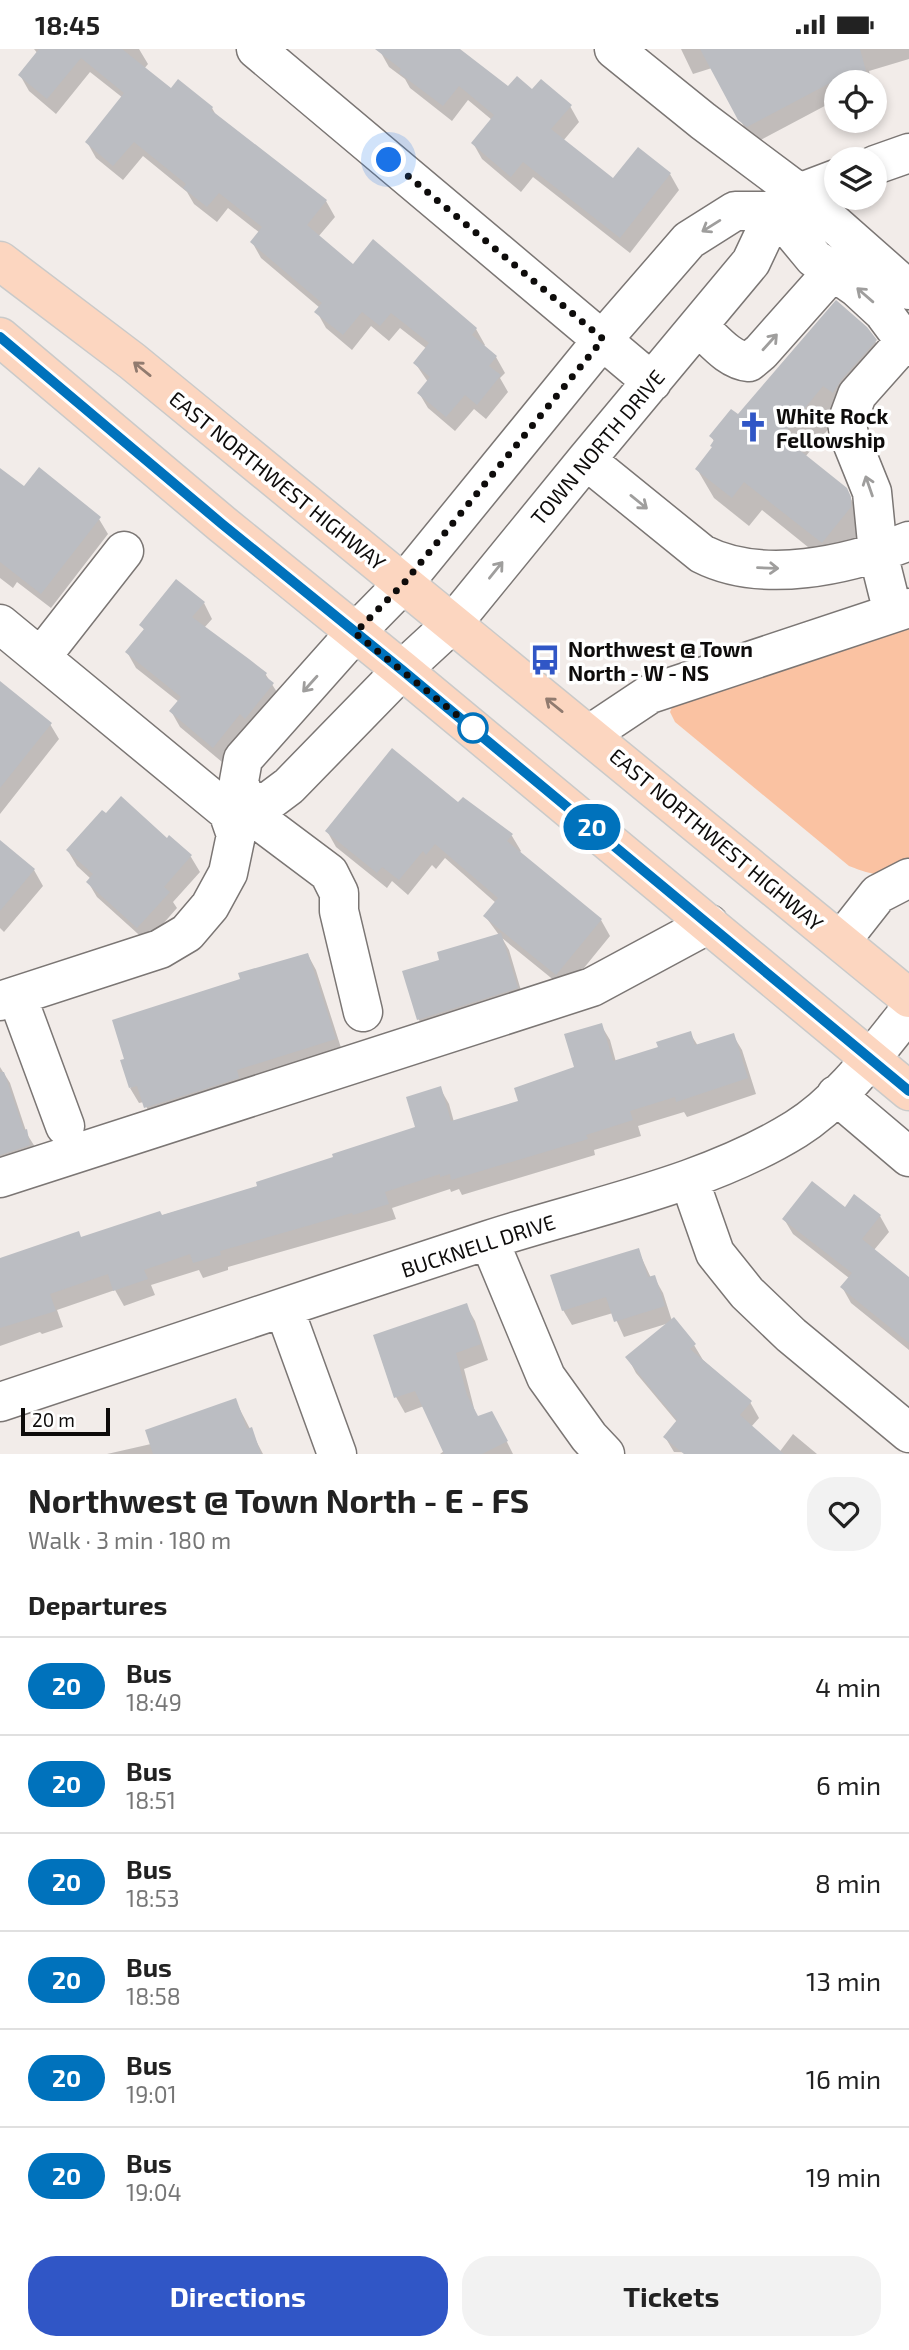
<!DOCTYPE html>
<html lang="en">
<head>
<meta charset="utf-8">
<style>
  :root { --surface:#fff; --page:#f2f2f2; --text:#222; --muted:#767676; --line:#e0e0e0; --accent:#3056c6 }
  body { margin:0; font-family:"Exo 2",sans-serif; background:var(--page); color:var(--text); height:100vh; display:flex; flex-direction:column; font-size:26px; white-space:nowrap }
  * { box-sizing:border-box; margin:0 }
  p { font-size:23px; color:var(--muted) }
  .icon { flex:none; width:38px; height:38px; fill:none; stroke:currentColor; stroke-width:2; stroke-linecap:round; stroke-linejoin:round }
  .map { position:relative; height:1405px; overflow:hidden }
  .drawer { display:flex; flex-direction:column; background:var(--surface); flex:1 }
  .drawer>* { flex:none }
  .badge { padding:0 14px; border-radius:23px; font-size:24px; line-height:46px }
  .fabs { position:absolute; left:824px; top:21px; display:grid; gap:14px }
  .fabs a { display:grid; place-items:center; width:63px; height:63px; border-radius:50%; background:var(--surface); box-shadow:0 4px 10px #0003; font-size:35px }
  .scale { position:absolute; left:21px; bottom:18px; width:89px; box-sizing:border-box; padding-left:7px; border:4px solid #0e0c0b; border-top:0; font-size:19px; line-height:24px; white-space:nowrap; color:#0e0c0b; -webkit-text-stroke:5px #fff; paint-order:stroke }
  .you { position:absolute; width:35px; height:35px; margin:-18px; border:5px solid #fff; border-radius:50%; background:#1a73e8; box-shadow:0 0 0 10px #1a73e833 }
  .map>.badge { position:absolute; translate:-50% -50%; box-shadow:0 0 0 4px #fff }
  h2 { padding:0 28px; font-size:26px; line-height:63px }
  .round { display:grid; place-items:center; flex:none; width:74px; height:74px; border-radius:28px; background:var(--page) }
  .head { display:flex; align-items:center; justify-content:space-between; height:119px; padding:0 28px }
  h1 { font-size:33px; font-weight:700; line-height:52px }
  .cta { display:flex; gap:14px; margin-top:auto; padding:14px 28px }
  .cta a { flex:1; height:80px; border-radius:28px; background:var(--accent); color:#fff; font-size:28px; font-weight:700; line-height:80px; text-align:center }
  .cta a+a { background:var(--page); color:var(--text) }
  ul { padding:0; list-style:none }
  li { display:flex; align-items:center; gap:21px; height:98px; padding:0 28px; border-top:2px solid var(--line) }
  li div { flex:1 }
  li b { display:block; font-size:26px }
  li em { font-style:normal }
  li .badge { min-width:77px; font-weight:700; text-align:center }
  .status { display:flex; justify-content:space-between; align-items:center; height:49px; padding:0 35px; background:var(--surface); direction:ltr }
  .status svg { height:19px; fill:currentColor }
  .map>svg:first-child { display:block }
</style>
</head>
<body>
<div class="status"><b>18:45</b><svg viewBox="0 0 49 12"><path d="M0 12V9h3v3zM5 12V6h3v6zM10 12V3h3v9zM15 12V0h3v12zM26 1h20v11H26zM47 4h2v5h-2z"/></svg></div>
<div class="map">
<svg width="909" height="1405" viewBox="0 0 909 1405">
  <rect width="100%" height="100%" fill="#f2ece9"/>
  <path fill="#fac2a2" d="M909,580V815C882,828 877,828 849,817L675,673L670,663L674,654Z"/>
  <path fill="#0003" d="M34,0H139L148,15L144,20L171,42L212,59L217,68L326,152L335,168L318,188L354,217L476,280L485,296L483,298L496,308L505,324L500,329L508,343L486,370L474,360L455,382L428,359L419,344L428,333L415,314L427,300L400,279L389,292L371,277L352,301L326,279L317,263L320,259L261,209L252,193L260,184L228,159L217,173L194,155L187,143L143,107L123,131L96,109L87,93L123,49L90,23L56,65L29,42L20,26L38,5Z
    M381,0H458L509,39L533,42L570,57L579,73L563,92L614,131L670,125L679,141L630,204L533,128L521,143L482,110L473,94L492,71L468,51L452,72L410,39L405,30L389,18L380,2Z
    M681,0H909V10L869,22L872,33H836V51L757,93L749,87L712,19L693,25Z
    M875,43L879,58L875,59Z
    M875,292L892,322L841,365L805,408L845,440L863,470L867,488L839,523L762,461L749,477L714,449L697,420L714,399L715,394L711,387L738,367Z
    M0,421L24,440L99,470L108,485L51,559L17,533L13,539L0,529Z
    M204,554L212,570L204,579L266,626L282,651L249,680L222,713L180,678L171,662L179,653L136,619L127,603L145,582L141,576Z
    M0,634L50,675L59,690L0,765Z
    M463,750L512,787L521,802L519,804L601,871L610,887L566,941L502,889L509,901L525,955L428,986L419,971L404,923L441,912L499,886L485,867L496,854L445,809L436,820L432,816L408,846L392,832L387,839L336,798L327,782L459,756Z
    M169,788L191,808L200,823L173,853L177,859L147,893L97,848L88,833L91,830L77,817L68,802L167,791Z
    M0,793L34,821L43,837L4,883L0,879Z
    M308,906L316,921L343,1005L154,1074L144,1053L139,1054L130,1039Z
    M601,976L610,991L616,1013L661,1000L690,984L698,997L733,986L742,1001L756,1045L687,1068L684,1063L638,1077L641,1087L594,1101L595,1106L462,1146L459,1140L451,1143L450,1140L392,1159L396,1170L228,1218V1221L203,1229L199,1221L151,1236L155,1246L124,1257L115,1241L57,1261L63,1278L42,1285L40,1283L0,1297V1222L81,1190L259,1138L418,1079L440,1039L449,1055L454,1073L521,1053L576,1019Z
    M0,1018L10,1034L27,1085L35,1098L0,1125Z
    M845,1160L880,1167L889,1183L874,1201L909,1230V1301L851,1254L842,1238L849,1229L793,1185L784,1170Z
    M638,1201L651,1229L654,1228L663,1244L672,1272L694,1296L703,1311L750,1353L759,1369L751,1378L758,1405L674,1403L665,1388L677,1373L636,1324L628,1309L669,1274L624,1288L613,1264L572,1276L563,1261Z
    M466,1256L475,1272L488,1311L464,1320L475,1363L478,1369L500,1379L513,1405H440L444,1402L424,1357L405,1364L396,1348Z
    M235,1351L263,1405H107L151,1395Z
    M793,1385L817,1405H778Z"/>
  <path fill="#bbbdc2" d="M39,0H122L171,39L178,30L213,58L211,61L327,151L307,176L353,215L373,190L477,279L472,286L497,307L489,317L501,326L477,356L465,346L446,368L417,344L430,328L413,314L429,294L391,264L380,277L362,263L343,286L314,263L322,254L250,193L262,178L219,144L207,158L183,139L186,135L134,93L113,117L85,93L124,44L81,9L47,50L18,26Z
    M375,0H460L508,37L517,27L532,40L541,30L572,56L551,80L613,129L638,98L671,124L620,189L523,113L511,128L471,94L494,66L459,37L443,57L399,24L401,20Z
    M700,0H860L869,33H832L747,78L738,71Z
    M836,251L867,278L877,291L841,331L833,344L823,337L782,387L847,439L851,448V458L822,494L744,433L732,449L695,420L712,398L710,397L714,391L709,387L731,360L738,365Z
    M39,418L101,468L41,545L0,513V419L24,437Z
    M176,530L205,553L192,568L249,610L267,624L265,627L274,634L245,670L240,665L213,699L169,662L181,648L125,603L144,580L139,576Z
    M0,632L52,674L0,739Z
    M392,699L458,753L463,748L513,785L507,792L602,870L556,926L483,867L498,849L435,795L426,806L423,802L399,831L382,818L377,824L325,782Z
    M121,747L167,789L169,786L192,806L164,838L170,843L137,879L86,833L93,825L66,801L102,761L106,764Z
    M0,791L35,820L0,862Z
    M501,884L518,939L417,971L402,922L439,911L437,903Z
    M308,904L336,990L237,1021L239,1029L144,1059L137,1037L129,1039L120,1011L124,1010L112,971L240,930L238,924Z
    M602,974L613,1012L658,998L656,993L691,982L695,996L734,984L748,1029L676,1053L675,1048L630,1062L633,1071L586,1086L588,1090L451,1131L450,1125L440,1128V1125L385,1143L389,1155L353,1166L352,1164L220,1202L221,1206L193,1214L190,1205L144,1221L148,1230L113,1242L108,1225L50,1245L56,1262L0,1279V1209L79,1182L81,1188L160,1162L162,1166L257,1137L256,1133L333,1108L332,1105L415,1078L406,1048L441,1037L451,1072L518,1052L514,1039L574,1018L564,985Z
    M0,1023H4L24,1081L27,1080L30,1096L0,1106Z
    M812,1132L845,1158L854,1145L881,1166L862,1190L909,1228V1294L840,1238L852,1224L782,1170Z
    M639,1199L648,1228L655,1226L665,1257L614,1273L606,1248L562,1262L550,1226Z
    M467,1254L481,1295L456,1304L467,1346L478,1367L492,1362L508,1392L482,1405H444L415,1342L394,1349L373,1286Z
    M674,1268L696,1295L690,1300L752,1352L740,1366L784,1405H684L663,1388L677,1371L625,1308Z
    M236,1349L247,1380L252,1378L261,1405H153L145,1381Z"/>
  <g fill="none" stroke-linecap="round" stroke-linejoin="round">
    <g stroke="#7b7674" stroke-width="41">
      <path id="minor" d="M256,0L652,333
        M614,0L703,72L799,144L909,241
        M875,116L909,104
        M775,162H735L689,191L603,290L404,534L355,584L243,710L239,732L244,749L265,755L289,737L402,621L453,574L586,411L751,213L775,162L799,144L836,130
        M775,162L814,209L857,239L883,263L909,298
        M698,277C713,290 728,311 749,313L761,303L833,222
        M586,411L702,505C763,536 849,516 909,492
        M893,564L878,504L872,443L849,386L847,373L857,346L905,292
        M0,575L228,763L236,786L228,824L210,857L187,884L160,900L0,952
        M41,608L124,502
        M590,685L650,645L909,559
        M237,755L329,824L339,844V862L363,963
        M841,892L878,845L909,829
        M17,947L65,1077
        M836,1046L909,1108
        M0,1129L592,938L709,875
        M689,1130L715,1204L747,1244L791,1286L909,1384
        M489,1191L546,1328L589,1388L605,1405
        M284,1259L337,1405
        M0,1353C163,1299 325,1244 488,1191C589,1158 704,1137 796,1080C841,1052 876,1003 909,962"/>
    </g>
    <g stroke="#cacac9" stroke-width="41">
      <path id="major" d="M0,212L132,312L909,949
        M0,288L222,475L402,621L909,1042"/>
    </g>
    <use href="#minor" stroke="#fff" stroke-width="38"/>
    <use href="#major" stroke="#fcd6c0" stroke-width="38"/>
  </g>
  <defs><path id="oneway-shaft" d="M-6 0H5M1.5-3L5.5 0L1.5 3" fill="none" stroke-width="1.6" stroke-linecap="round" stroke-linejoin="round" transform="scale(1.75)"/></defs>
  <g stroke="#9f9e9d">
    <use href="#oneway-shaft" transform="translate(711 177) rotate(148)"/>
    <use href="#oneway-shaft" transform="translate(865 246) rotate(-139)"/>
    <use href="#oneway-shaft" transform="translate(770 293) rotate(-48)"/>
    <use href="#oneway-shaft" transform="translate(869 437) rotate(-109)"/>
    <use href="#oneway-shaft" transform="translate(639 453) rotate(39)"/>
    <use href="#oneway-shaft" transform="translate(768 519) rotate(2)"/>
    <use href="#oneway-shaft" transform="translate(496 521) rotate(-51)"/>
    <use href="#oneway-shaft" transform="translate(310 635) rotate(132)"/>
  </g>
  <g stroke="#917b6f">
    <use href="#oneway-shaft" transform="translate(142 320) rotate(-141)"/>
    <use href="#oneway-shaft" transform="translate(554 656) rotate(-141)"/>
  </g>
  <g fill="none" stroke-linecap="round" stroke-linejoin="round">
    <g stroke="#fff" stroke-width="16">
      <path id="line" d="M0,288L222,475L402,621L909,1042"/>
    </g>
    <use href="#line" stroke="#0072bc" stroke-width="10"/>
    <path stroke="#0e0c0b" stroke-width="7" stroke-dasharray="0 12.6" d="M389,111L603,290L404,534L355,584L473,679"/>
  </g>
  <defs>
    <g id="church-bare" transform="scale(2.415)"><path d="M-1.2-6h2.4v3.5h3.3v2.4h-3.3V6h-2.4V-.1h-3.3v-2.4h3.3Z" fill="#3056c6" stroke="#fff" stroke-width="2.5" paint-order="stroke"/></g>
    <g id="bus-bare" transform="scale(2.415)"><path d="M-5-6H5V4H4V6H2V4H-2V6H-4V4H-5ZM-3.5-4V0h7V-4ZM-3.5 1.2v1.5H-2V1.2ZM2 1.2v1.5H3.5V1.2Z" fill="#3056c6" stroke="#fff" stroke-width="2.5" paint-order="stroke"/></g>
  </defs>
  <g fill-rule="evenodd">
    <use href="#church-bare" x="753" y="378"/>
    <use href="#bus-bare" x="545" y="611"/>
  </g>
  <circle fill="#fff" stroke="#0072bc" stroke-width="3.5" cx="473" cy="679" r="14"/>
  <g text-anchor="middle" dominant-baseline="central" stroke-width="7" stroke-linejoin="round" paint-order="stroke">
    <g font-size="21" font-weight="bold" fill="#0e0c0b" stroke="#fff" text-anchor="start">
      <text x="776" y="366">White Rock<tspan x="776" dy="24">Fellowship</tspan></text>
      <text x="568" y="599">Northwest @ Town<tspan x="568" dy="24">North - W - NS</tspan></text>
    </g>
    <g font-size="21" fill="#0e0c0b" stroke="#fff">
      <text transform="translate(597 398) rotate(-50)">TOWN NORTH DRIVE</text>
      <text transform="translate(278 431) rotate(39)">EAST NORTHWEST HIGHWAY</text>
      <text transform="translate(717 790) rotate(40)">EAST NORTHWEST HIGHWAY</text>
      <text transform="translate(478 1196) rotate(-18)">BUCKNELL DRIVE</text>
    </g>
  </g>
</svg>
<div class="fabs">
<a><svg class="icon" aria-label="locate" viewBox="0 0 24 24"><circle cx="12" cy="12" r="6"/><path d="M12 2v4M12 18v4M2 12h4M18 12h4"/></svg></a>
<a><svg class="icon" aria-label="layers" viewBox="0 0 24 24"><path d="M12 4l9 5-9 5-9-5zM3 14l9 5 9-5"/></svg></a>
</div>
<div class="scale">20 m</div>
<div class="you" style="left:389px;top:111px"></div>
<b class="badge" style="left:592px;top:778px;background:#0072bc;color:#fff">20</b>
</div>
<section class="drawer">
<div class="head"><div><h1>Northwest @ Town North - E - FS</h1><p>Walk · 3 min · 180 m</p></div><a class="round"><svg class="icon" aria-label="heart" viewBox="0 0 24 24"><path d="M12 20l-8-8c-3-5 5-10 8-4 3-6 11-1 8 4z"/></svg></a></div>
<h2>Departures</h2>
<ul>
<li><span class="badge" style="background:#0072bc;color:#fff">20</span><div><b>Bus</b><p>18:49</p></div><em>4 min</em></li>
<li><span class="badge" style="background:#0072bc;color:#fff">20</span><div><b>Bus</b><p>18:51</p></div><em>6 min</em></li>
<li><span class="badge" style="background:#0072bc;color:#fff">20</span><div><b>Bus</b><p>18:53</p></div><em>8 min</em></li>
<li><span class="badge" style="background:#0072bc;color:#fff">20</span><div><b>Bus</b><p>18:58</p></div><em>13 min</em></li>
<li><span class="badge" style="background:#0072bc;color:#fff">20</span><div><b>Bus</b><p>19:01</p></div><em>16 min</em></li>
<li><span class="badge" style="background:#0072bc;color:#fff">20</span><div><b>Bus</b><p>19:04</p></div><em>19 min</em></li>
</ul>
<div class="cta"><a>Directions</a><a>Tickets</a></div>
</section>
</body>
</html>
